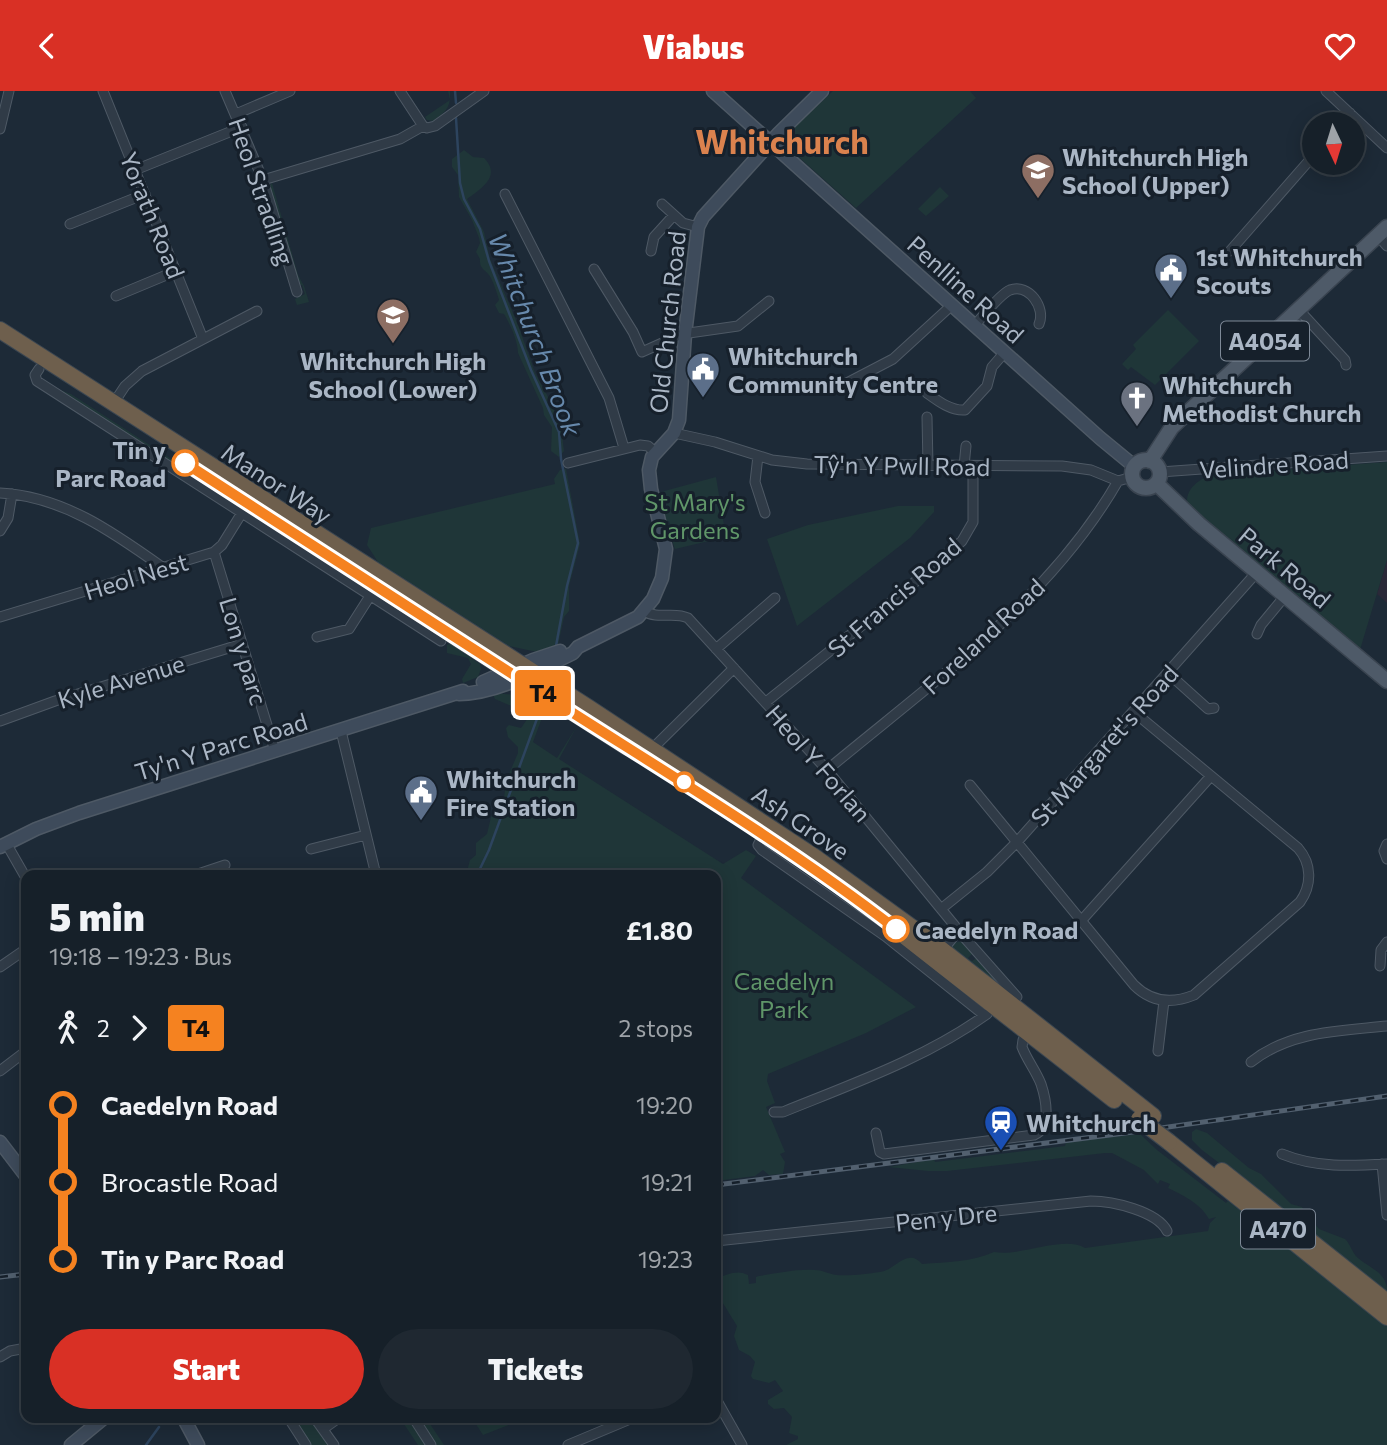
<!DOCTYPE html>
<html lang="en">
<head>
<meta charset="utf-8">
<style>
  :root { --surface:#162029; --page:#1f2831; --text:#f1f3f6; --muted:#9ea3a8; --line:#353e46; --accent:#d93025 }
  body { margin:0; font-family:Commissioner,sans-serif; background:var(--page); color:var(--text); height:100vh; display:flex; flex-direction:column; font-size:26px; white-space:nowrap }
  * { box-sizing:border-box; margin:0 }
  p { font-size:23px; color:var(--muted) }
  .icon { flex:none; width:38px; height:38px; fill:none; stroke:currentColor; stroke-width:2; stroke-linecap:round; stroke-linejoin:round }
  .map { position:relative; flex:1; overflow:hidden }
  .drawer { position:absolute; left:21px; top:779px; width:700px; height:553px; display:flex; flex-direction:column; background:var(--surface); border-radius:14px; box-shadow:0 4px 18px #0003,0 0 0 2px var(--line) }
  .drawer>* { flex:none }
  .badge { padding:0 14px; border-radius:5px; font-size:24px; line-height:46px }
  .needle { width:46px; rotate:176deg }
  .controls { position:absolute; left:1302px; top:21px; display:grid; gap:14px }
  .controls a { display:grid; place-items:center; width:63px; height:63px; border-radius:50%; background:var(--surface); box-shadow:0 4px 18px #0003,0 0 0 2px var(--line); font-size:35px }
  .map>.badge { position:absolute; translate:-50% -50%; box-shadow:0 0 0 4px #fff }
  .legs { display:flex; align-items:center; gap:10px; height:77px; padding:0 28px; font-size:23px }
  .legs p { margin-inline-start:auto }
  .head { display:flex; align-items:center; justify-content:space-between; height:119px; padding:0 28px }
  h1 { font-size:38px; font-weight:800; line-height:52px }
  .cta { display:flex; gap:14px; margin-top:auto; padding:14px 28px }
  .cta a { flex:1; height:80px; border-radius:42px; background:var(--accent); color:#fff; font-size:28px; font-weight:800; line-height:80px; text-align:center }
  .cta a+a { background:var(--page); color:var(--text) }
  ul { padding:0 28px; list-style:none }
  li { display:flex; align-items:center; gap:24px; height:77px; font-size:26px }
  li i { display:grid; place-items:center; width:10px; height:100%; margin:0 9px; background:currentColor }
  li i::after { content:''; width:18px; height:18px; margin:-9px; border:5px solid; border-radius:50%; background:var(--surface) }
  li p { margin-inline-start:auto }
  li:first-child i { background:linear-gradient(#0000 50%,currentColor 0) }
  li:last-child i { background:linear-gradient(currentColor 50%,#0000 0) }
  header { display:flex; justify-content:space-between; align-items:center; height:91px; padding:0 28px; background:var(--accent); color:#fff; font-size:32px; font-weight:800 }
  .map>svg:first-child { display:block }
</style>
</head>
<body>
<header><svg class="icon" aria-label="back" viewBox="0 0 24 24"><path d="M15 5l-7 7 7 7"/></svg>Viabus<svg class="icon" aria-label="heart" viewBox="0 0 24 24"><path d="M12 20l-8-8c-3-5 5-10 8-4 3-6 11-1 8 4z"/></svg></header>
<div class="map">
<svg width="1387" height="1354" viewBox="0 0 1387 1354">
  <rect width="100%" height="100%" fill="#1d2a37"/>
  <path fill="#2a2938" d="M1387,469V512L1377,503Z"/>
  <path fill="#1f3638" d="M448,0H450C451,16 446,21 433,30L427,29L425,26L450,9Z
    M833,0H970L976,7L856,117L793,61L787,51L791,39Z
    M464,59L473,66L484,67C502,85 481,98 467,108L484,141L490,168L518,234L535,282L560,328L564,360L559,366L551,360L552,336L544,324L543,317L518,262C518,250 510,233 504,223L499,222L495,214L499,209C497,202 494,193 491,187C486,178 479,179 480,168L476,161L480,152L479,147L472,129L459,106L458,84L452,76V68Z
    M272,92L298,184L304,195L309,211L297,214L295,208L305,203L302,194H299L269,95Z
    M940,96L949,105L926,125L918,118Z
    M1168,219L1199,250L1155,294L1131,276L1128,279L1122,273L1136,258L1133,254Z
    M60,299L71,303L179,373L176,377Z
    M1387,371V469L1359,562L1189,419C1182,402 1195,390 1211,384Z
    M566,378L580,453L569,495V520L564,526L558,554L537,561L509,555L378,471L367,454L371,437L555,393L554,388L560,379Z
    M716,386L726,446L675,458L668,437L671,436L669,430H666L657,402Z
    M898,415H934V421L910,447L797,535L767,448L808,434Z
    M451,552L461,557L462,561L480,573L481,578L478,586L463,592L462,588L471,573L468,567L447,562V554Z
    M495,602L524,605L546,616L533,651L557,667L577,635L559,668L723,773L746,759L756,765L741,787L916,916L866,942L768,983L767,990L775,1012L766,1016L785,1061L780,1063L785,1071L783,1083L769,1084L763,1079L755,1085L716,1090V784H466L470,769L476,764V752L487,743L491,726L504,708L506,690L518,662V656L508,646L506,637L509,634L521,637L528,627L523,624V620L495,608L493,604Z
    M962,850L973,862L968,867L972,870L977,867L997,889L995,890L951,857L954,852Z
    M1196,1038L1207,1042L1249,1077L1261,1083L1291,1113L1302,1116L1319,1138L1345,1148C1351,1154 1352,1162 1358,1167C1369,1177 1387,1181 1387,1200L1202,1059L1192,1049V1041Z
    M1140,1043L1157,1059L1226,1112L1228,1110L1387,1233V1354H786L798,1348V1345L789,1342L792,1326L784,1317L774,1318L768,1313V1309L783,1300L775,1289L769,1292L753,1288L751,1285L755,1271L750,1265L739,1259L734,1245L737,1235L721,1209L716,1211V1187C728,1184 736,1178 748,1184L749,1193L756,1192V1186L759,1185C777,1182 797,1178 815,1179C822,1179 829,1183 836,1184C850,1185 867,1183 880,1181C896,1179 907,1156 922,1173C947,1171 972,1171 994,1161C1020,1166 1064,1144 1085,1157L1208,1140L1210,1132L1216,1126L1209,1128C1201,1113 1183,1104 1168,1097L1170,1093L1160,1089L1158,1093L1144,1079L1112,1062H1105L947,1080H928L889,1076L934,1068L935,1071L1065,1055L1066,1051Z
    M291,1327H312L331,1354H309Z
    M400,1327H407L426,1354H418Z
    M419,1327H426L444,1354H437Z
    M472,1327H527L483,1344Z"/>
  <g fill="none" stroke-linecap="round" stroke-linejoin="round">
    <path stroke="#2d445e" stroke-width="2.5" d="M455,0L456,12
      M456,27L460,92L464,108L480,138L489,170L531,279L559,341L561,368L578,452L567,495L556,555
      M477,784L489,759L542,614
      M146,1354L159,1336"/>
    <g stroke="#4e5965" stroke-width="11">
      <path id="street" d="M103,0L203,248
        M225,0L263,89L297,201
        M400,0L423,35
        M1326,0L1387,57
        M236,23L290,0
        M1341,33L1350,22
        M423,35L427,37L435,35L484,0
        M0,38L9,0
        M135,79L242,36
        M263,89L400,48L423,35
        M505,103L609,307L624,357
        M662,113L683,132L698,136
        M70,133L145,103
        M1378,145L1387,155
        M651,160L654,146L674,124
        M1230,160L1314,64
        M594,178L633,241L642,261L682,243L738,235L769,210
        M116,205L176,180
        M1299,219L1345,269L1346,274
        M975,234C983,225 1000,203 1010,199C1029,192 1046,217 1039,233
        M39,278L35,284L37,290L441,550
        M845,293L893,268L952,214
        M927,302C938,310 951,320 965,319L987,295L992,276L1005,261
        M113,313L125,295L142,280L257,220
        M927,326L928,375
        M674,342L715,351L772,369L807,373L1062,375L1091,379L1118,390L1132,386
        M758,365L755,391L765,422
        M568,372L640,354L648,355L656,362
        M964,375L966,355
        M1160,381L1387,365
        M0,402C62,405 113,441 162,476
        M0,440L8,427L12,403
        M214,461L275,660
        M644,520C658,529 674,520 688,527L827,679L955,835V844L942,860
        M0,526L214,461L222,454L248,412
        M1257,543L1261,534L1285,505
        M317,546L349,538L370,505
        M716,558L775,507
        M1168,582L1208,618L1214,617
        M766,611L900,504L962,450L973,431V375
        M0,630L55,610L242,553
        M341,640L376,784
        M651,659L734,577
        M827,679C931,592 1049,510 1118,390
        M970,694L1134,894C1151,911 1172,913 1194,904L1300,811C1312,794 1312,773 1298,757L1134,621
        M763,744L758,754L762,759L885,845L984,924
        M6,752L26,787
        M1387,753L1384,760L1387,768
        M311,758L366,744
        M195,784L225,774
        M941,818L987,781L1017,751L1257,481
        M1081,830L1211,685
        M956,837L1017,906
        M1380,875L1381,859L1387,851
        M0,876L26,858
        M1158,960L1164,910
        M1251,971C1290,940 1339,940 1387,935
        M0,980L26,960
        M774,1021H783C852,993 926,967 987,923
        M876,1042L880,1061L884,1063L1034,1044C1052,1037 1046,1008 1041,993C1036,980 1027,969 1022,956L1023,949L1029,941
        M1282,1063C1316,1077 1351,1075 1387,1073
        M1382,1073L1387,1124
        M716,1150L1091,1110C1112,1110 1157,1120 1167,1140
        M0,1266L10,1260L26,1257
        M716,1308L742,1354
        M288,1326L306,1354
        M314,1326L334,1354
        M413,1326L431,1354
        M323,1338L340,1326
        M568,1354L635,1326"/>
    </g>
    <g stroke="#4e5965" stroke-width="15">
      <path id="secondary" d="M713,0L1100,347L1134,375
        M483,591L533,569L560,560
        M459,603C499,602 538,579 573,562L578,556L638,526L653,508L662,487L666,458L651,398L649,379L652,366L674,342L679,329L685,243L698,136L703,126L779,42L822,0
        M0,756L36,738L79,722L463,600
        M0,1051L26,1085
        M183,1326L198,1354
        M71,1354L105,1326"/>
    </g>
    <g stroke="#3a4450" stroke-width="17">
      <path id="primary" d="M1132 383a14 14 0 1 1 28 0a14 14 0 1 1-28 0Z
        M1150,370L1172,336L1387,136
        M1157,393L1199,433L1387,590"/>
    </g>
    <g stroke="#3b4651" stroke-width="18">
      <path id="highway" d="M0,239L589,617L816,767L932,851L1153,1025
        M390,504L627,656
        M889,833L1114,1009
        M1169,1051L1387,1226
        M1222,1080L1387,1211"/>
    </g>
    <use href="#street" stroke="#303b47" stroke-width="9"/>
    <use href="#secondary" stroke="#3e4b5b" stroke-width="12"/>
    <use href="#primary" stroke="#4e5a68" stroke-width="14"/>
    <use href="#highway" stroke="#6e5f4d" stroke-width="16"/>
    <g stroke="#52606f" stroke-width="5">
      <path id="rail" d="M716,1094L1133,1041L1387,1005
        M0,1186L26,1183"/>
    </g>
    <use href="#rail" stroke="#16202b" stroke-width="2.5" stroke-dasharray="8" stroke-linecap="butt"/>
    <g stroke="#3b4651" stroke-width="18" stroke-linecap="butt">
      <path id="highway-bridge" d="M1139,1028L1169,1051"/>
    </g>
    <use href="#highway-bridge" stroke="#6e5f4d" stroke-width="16"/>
  </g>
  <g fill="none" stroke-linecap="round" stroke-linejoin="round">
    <g stroke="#fff" stroke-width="16">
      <path id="line-1" d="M185,372C297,444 409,516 520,588C646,670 777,746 896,838"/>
    </g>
    <use href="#line-1" stroke="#f58220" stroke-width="10"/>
  </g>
  <defs>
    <g id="school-pin" transform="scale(1.75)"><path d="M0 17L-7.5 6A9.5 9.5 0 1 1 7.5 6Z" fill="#8d6e63" stroke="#16202b"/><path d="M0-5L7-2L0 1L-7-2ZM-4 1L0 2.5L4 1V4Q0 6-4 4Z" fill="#fff"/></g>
    <g id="civic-pin" transform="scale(1.75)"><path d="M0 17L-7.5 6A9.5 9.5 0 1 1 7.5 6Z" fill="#5c6f8a" stroke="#16202b"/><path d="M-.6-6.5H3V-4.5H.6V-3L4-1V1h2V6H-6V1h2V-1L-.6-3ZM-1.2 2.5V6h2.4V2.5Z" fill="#fff"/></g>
    <g id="church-pin" transform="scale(1.75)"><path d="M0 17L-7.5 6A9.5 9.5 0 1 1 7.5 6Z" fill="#6b7280" stroke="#16202b"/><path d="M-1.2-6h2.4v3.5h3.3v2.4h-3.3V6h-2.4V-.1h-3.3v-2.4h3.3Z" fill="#fff"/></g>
    <g id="station-pin" transform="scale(1.75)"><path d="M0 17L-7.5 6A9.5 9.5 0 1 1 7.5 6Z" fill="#1a4fb4" stroke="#16202b"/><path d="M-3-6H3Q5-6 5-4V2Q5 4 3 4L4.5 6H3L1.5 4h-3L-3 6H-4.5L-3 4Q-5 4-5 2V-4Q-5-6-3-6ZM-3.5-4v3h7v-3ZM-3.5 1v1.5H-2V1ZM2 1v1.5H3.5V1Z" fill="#fff"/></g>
  </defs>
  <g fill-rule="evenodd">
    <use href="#school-pin" x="1038" y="79"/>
    <use href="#civic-pin" x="1171" y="179"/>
    <use href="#school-pin" x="393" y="224"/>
    <use href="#civic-pin" x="703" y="278"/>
    <use href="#church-pin" x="1137" y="307"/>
    <use href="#civic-pin" x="421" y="701"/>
    <use href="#station-pin" x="1001" y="1031"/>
  </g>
  <g fill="#fff" stroke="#f58220" stroke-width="3.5">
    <circle cx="185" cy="372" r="12"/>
    <circle cx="684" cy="691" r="9"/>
    <circle cx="896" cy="838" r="12"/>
  </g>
  <g text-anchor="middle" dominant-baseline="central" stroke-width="6" stroke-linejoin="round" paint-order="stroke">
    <g fill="#16202b" stroke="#7e8997" stroke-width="2">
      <rect x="1221" y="230.5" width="88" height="39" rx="5"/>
      <rect x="1241" y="1118.5" width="74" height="39" rx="5"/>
    </g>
    <g font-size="23" font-weight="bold" fill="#aab6c5">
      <text x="1265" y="250">A4054</text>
      <text x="1278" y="1138">A470</text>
    </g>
    <g font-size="24" font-weight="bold" fill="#aab6c5" stroke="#16202b" text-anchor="start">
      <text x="1062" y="65">Whitchurch High<tspan x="1062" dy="28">School (Upper)</tspan></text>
      <text x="1196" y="165">1st Whitchurch<tspan x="1196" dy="28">Scouts</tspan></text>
      <text x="728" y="264">Whitchurch<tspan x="728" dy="28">Community Centre</tspan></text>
      <text x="393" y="269" text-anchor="middle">Whitchurch High<tspan x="393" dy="28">School (Lower)</tspan></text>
      <text x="1162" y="293">Whitchurch<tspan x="1162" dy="28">Methodist Church</tspan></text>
      <text x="446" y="687">Whitchurch<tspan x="446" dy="28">Fire Station</tspan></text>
      <text x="1026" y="1031">Whitchurch</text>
    </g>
    <g font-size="24" fill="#aab6c5" stroke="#16202b">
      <text transform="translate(262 100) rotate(71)">Heol Stradling</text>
      <text transform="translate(153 124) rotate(68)">Yorath Road</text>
      <text transform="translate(966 198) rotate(42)">Penlline Road</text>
      <text transform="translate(667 231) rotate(-84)">Old Church Road</text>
      <text transform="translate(1274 373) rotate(-4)">Velindre Road</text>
      <text transform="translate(902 374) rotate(1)">Tŷ'n Y Pwll Road</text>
      <text transform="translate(277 392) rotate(33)">Manor Way</text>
      <text transform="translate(1285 476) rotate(40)">Park Road</text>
      <text transform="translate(136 485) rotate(-17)">Heol Nest</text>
      <text transform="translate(894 506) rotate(-41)">St Francis Road</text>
      <text transform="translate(983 545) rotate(-43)">Foreland Road</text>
      <text transform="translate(244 560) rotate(73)">Lon y parc</text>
      <text transform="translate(121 590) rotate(-17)">Kyle Avenue</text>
      <text transform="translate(1104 654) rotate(-48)">St Margaret's Road</text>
      <text transform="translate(221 655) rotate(-17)">Ty'n Y Parc Road</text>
      <text transform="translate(819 672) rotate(49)">Heol Y Forlan</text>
      <text transform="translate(801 731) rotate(34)">Ash Grove</text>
      <text transform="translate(946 1126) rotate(-6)">Pen y Dre</text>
    </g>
    <g font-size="24" font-weight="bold" fill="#aab6c5" stroke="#16202b" text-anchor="end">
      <text x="166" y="358">Tin y<tspan x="166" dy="28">Parc Road</tspan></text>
      <text x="915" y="838" text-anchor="start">Caedelyn Road</text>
    </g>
    <g font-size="24" fill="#609669" stroke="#16202b">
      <text x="695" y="410">St Mary's<tspan x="695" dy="28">Gardens</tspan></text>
      <text x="784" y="889">Caedelyn<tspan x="784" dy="28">Park</tspan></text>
    </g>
    <g font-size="26" font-style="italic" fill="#6789ac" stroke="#16202b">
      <text transform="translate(536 243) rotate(69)">Whitchurch Brook</text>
    </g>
    <g font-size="32" font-weight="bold" fill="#db824e" stroke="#16202b">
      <text x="782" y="50">Whitchurch</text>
    </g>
  </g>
</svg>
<div class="controls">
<a><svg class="needle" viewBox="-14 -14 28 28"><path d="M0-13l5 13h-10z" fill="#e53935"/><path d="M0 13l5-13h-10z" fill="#9ea3a8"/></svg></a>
</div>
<b class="badge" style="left:543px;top:602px;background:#f58220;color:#111">T4</b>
<section class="drawer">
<div class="head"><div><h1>5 min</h1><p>19:18 – 19:23 · Bus</p></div><b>£1.80</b></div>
<div class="legs"><svg class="icon" aria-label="walk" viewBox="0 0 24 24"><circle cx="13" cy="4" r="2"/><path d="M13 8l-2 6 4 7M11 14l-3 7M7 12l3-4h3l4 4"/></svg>2<svg class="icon" aria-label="forward" viewBox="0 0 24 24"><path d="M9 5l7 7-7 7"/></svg><b class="badge" style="background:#f58220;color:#111">T4</b><p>2 stops</p></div>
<ul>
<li><i style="color:#f58220"></i><b>Caedelyn Road</b><p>19:20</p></li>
<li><i style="color:#f58220"></i><span>Brocastle Road</span><p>19:21</p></li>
<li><i style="color:#f58220"></i><b>Tin y Parc Road</b><p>19:23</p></li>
</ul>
<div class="cta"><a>Start</a><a>Tickets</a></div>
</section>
</div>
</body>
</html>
